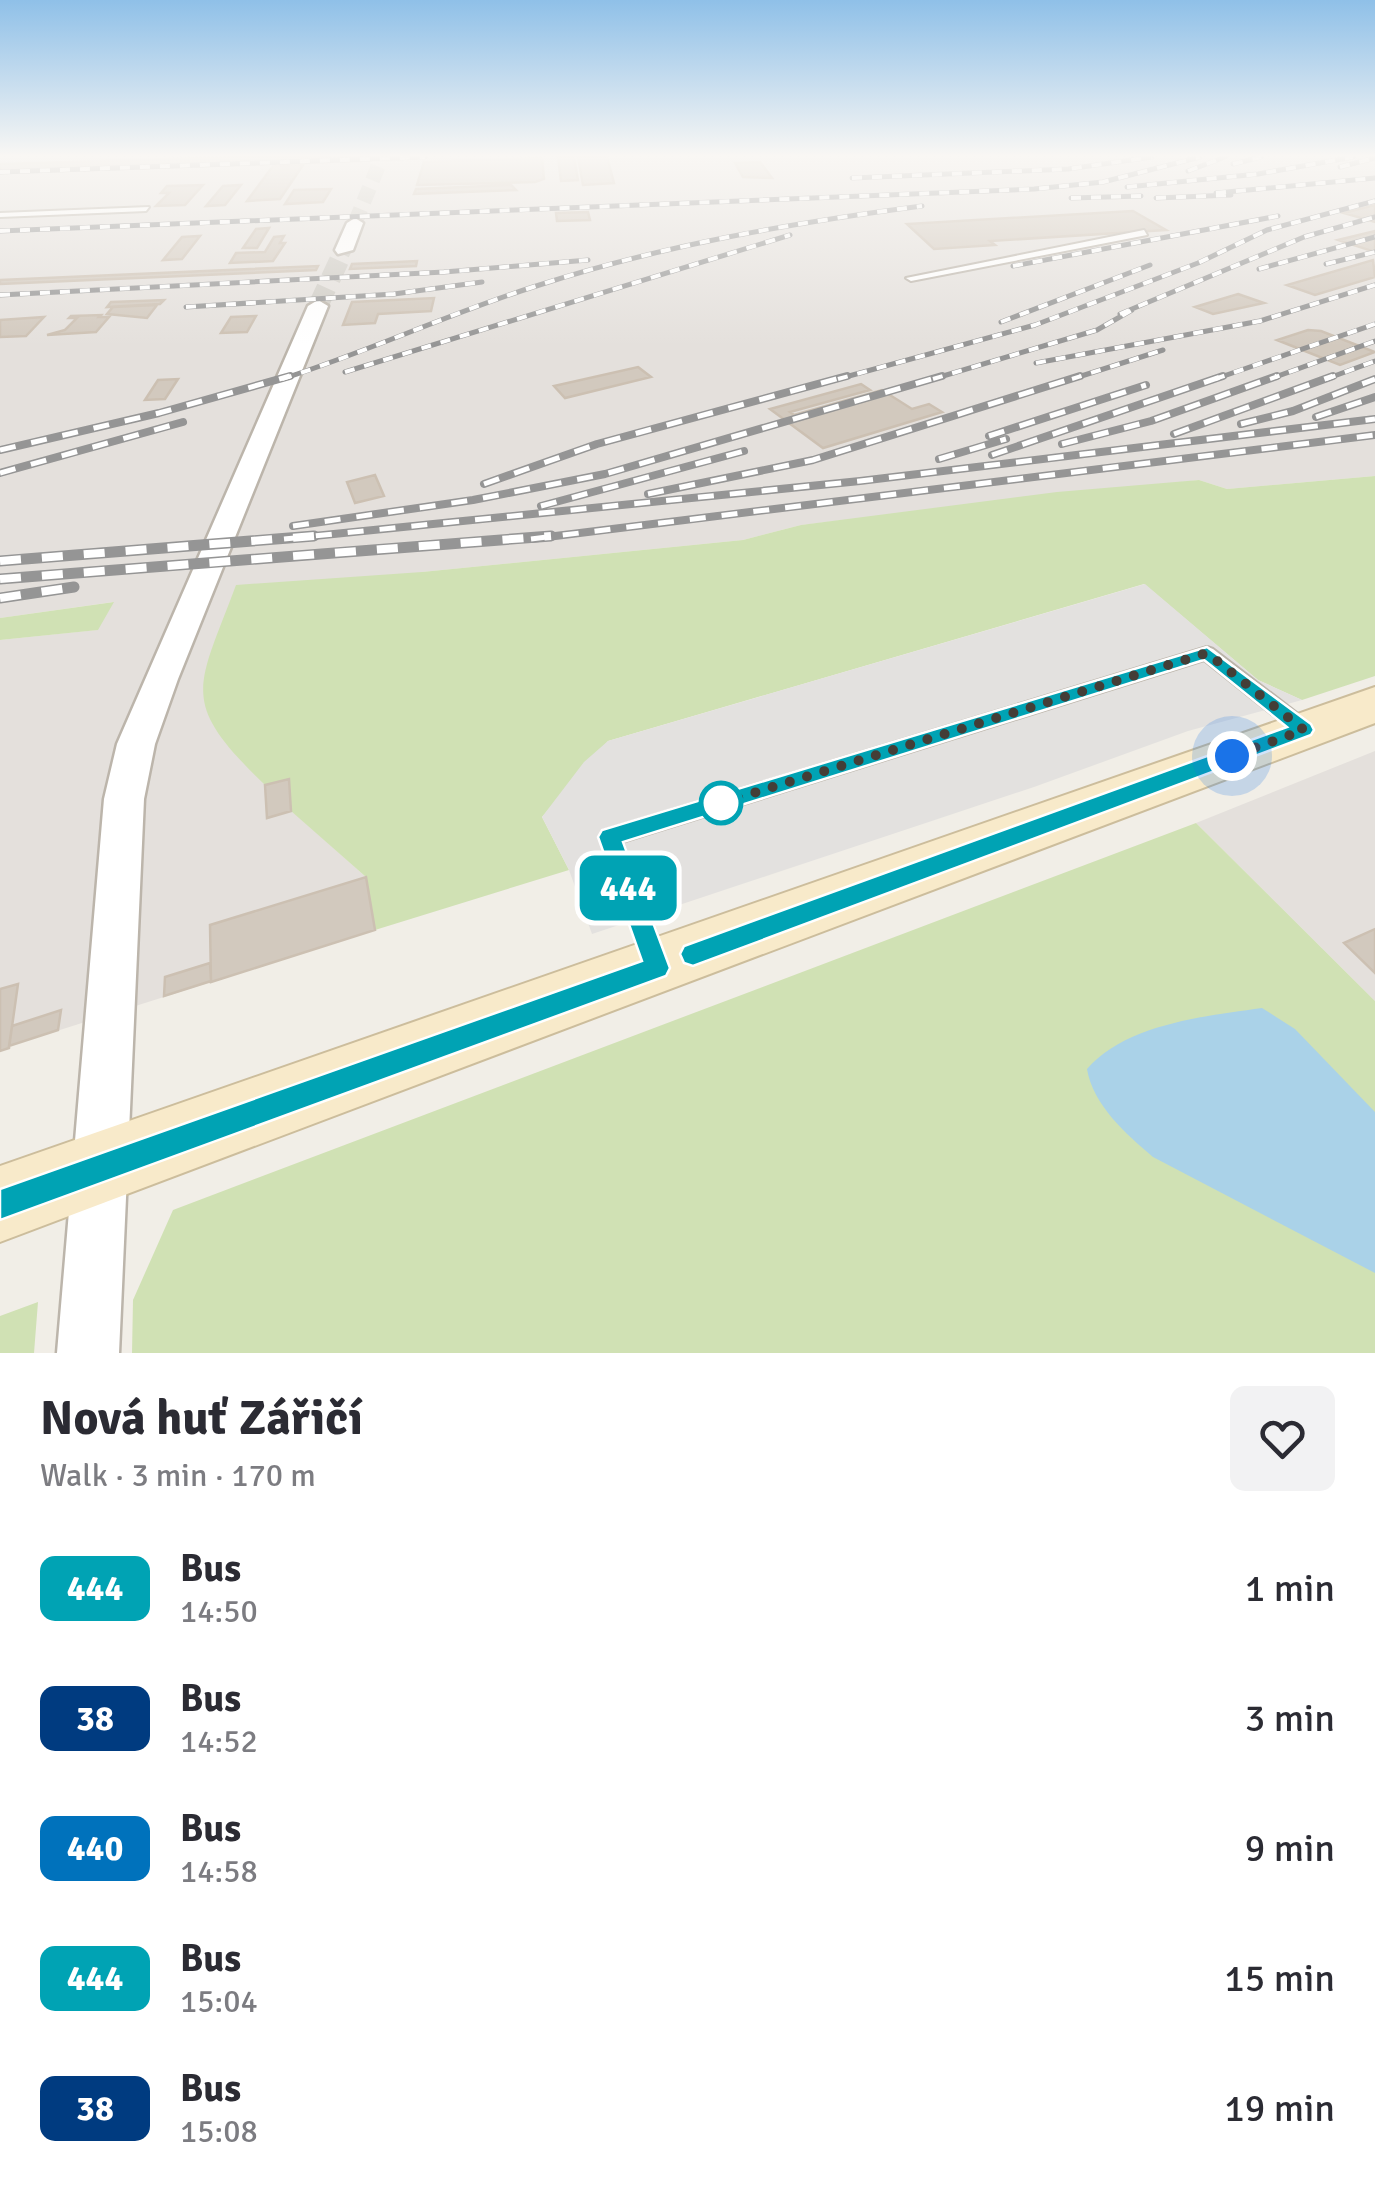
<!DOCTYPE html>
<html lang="en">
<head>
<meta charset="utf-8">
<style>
  :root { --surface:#fff; --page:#f2f2f3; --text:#2b2b33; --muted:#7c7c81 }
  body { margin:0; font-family:Signika,sans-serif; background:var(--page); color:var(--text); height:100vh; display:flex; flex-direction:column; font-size:38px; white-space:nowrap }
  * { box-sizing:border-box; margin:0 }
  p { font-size:32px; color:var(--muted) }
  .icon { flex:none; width:55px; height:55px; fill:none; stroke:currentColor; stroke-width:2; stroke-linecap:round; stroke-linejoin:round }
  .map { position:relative; height:1353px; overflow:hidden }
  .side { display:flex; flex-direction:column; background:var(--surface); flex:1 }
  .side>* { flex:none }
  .badge { padding:0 20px; border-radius:15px; font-size:35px; line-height:65px }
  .you { position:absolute; width:50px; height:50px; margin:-25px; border:8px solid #fff; border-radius:50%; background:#1a73e8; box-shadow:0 0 0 15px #1a73e833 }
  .map>.badge { position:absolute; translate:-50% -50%; box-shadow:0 0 0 5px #fff }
  .round { display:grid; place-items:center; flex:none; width:105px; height:105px; border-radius:15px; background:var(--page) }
  .summary { display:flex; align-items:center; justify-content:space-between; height:170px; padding:0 40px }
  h1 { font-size:48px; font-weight:700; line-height:75px }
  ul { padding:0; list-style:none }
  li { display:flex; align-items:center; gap:30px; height:130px; padding:0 40px }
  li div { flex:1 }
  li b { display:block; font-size:38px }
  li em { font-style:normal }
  li .badge { min-width:110px; font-weight:700; text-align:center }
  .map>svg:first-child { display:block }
</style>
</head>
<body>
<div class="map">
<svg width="1375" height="1353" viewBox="0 0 1375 1353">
  <rect width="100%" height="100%" fill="#f1eee7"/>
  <path fill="#e4e0dc" d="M0,157H1375V476L1227,489L1199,480L801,525L743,540L422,572L289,779L292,811L366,877L375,930L0,1049V640L97,630L113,602L0,618Z
    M1375,751V1001L1196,823Z"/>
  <path fill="#d0e1b4" d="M1375,476V676L1302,700L1258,680L1144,584L608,741L542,817L569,870L375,930L366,877L291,811L288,780L265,785C178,701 197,690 236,585L422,572L743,540L801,525L1057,492L1199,480L1227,489Z
    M114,602L98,630L0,640V618Z
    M1196,823L1375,1001V1353H132L133,1300L173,1210Z
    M38,1302L34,1353H0V1316Z"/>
  <path fill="#e3e1df" d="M1145,584L1258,680L1302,700L1188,731L1034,787L592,934L569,870L542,817L584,762L608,741Z"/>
  <path fill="#aad2e8" d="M1262,1008L1295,1029L1375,1112V1273L1153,1157C1126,1134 1093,1105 1087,1069C1126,1024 1205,1016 1262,1008Z"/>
  <path fill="#d2c9be" stroke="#ccc0b2" stroke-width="2.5" d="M238,157H362L361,161L0,173V164Z
    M558,157H574L578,180L561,181Z
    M578,157H607L614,183L583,185Z
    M542,158L544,179L535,182L417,185L424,162Z
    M760,162L772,178L743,177L735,163Z
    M303,165L280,199L247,201L273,166Z
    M203,185L185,205L156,206L169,193H161L167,186Z
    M241,185L225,205L206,206L223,186Z
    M511,185L516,190L414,194L416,189Z
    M331,189L323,202L285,204L294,190Z
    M1375,205V222L1344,213Z
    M1133,211L1166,230L990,241L995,245L934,249L907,224Z
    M588,212L590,220L557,221L556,213Z
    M269,228L257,248H243L256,229Z
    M1375,231V252L1338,240Z
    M200,236L182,259L163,260L182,237Z
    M284,236L280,243H285L273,261L230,263L236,253L265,252L274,237Z
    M1373,260L1375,277L1315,295L1287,285Z
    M417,261L416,266L350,269L352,264Z
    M318,266L316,270L0,284V280Z
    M1238,294L1264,303L1213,314L1195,307Z
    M434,298L431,311L378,314L375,323L343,325L352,302Z
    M164,300L160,304L107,307L111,302Z
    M157,305L147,318L107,314L113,307Z
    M101,315L99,317H109L96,332L47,335L65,330L77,318H69L71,316Z
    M256,316L247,332L221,333L231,317Z
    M44,317L26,336L0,337V320Z
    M1308,330L1321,331L1375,352L1340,365L1277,340Z
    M638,367L651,377L565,398L554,386Z
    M178,379L165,399L145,400L158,380Z
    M861,384L870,390L790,412L794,415L882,390L912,409L929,404L942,412L823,448L770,409Z
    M375,475L384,496L355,503L347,482Z
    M289,779L291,811L267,818L265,785Z
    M366,877L375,930L211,982L210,925Z
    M1375,929V973L1344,943Z
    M210,963L211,981L164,996L165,977Z
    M18,984L9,1048L0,1051V989Z
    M61,1010L58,1030L9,1046L12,1026Z"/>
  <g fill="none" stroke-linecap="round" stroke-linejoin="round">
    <path stroke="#cecbc4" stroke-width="15" stroke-dasharray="15 8" stroke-linecap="butt" d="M355,223L382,157
      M342,254L344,250"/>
    <path stroke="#cecbc4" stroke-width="20" stroke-dasharray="20 10" stroke-linecap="butt" d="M318,306L343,252"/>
    <g stroke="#bcb5ab" stroke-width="4">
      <path id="lane" d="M149,207L146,211L0,217V213Z
        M1144,230L1147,235L911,281L906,278Z
        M1207,647L1213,649L1311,724L1313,729L1311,734H1297L1204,660L622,842L666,960L662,967L654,971L646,967L600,837L603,831Z"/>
    </g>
    <g stroke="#bcb5ab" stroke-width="5">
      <path id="street" d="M355,218L363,223L353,250L338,254L335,250L347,223Z
        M318,300L328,306L178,679L155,744L144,799L119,1353H57L104,799L117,744L308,306Z"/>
    </g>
    <g stroke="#ccbd9c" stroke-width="4">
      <path id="secondary" d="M1375,687V723L0,1242V1166Z"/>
    </g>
    <use href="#lane" fill="#fff" fill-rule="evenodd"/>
    <use href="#street" fill="#fff" fill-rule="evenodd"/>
    <use href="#secondary" fill="#f8eaca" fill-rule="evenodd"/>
    <g stroke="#959595" stroke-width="5">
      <path id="rail-far2" d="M1233,164L1261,157
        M1340,167L1375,158
        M1188,171L1225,157
        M0,172L425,157
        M852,178L1068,169L1152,157
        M1127,187L1258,174L1353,157
        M1216,193L1375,178
        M1071,198L1141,196
        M1156,198L1231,195
        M0,231L1034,189L1103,182L1200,157
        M1326,264L1375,252
        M1013,266L1278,216
        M1259,269L1375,237
        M0,295L444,272L588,260
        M186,307L394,294L482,282
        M1120,314L1304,237L1375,217
        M1001,322L1150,265
        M1036,363L1260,321L1375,285
        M345,372L790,235
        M282,379C367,352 448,314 533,287C659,246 791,223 922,206
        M838,379L1035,325L1198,263L1267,230L1375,201
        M933,379L1097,330L1132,310
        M1072,379L1163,350
        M1215,379L1375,324
        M1270,379L1375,341
        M1326,379L1375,361"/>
    </g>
    <g stroke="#959595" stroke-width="8">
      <path id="rail-far1" d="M1316,417L1375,397
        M1241,424L1293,411L1375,379
        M1174,434L1333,376
        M989,436L1146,385
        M1062,444L1151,421L1277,376
        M0,450L159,413L290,376
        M992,455L1223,376
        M939,459L1006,439
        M0,473L183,422
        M484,484L597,444L847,376
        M648,494L813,460L1080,376
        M541,506L744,451
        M293,526L473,500L605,474L942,376
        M284,539L860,481L1375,419
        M531,539L1375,435"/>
    </g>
    <g stroke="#959595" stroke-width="11">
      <path id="rail" d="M0,561L314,536
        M0,579L551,536
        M0,598L74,587"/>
    </g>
    <use href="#rail-far2" stroke="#fff" stroke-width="4" stroke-dasharray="10" stroke-linecap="butt"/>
    <use href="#rail-far1" stroke="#fff" stroke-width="5" stroke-dasharray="16" stroke-linecap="butt"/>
    <use href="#rail" stroke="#fff" stroke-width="8" stroke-dasharray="21" stroke-linecap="butt"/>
  </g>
  <linearGradient id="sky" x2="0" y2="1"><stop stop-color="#8fc0e8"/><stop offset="0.45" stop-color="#f9f7f4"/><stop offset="1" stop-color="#f9f7f4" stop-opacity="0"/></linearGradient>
  <rect width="1375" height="346" fill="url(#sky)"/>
  <path fill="#00a3b4" stroke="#fff" stroke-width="2.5" d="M1207,647L1311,724L1314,730L1311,735L693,966L684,963L680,954L684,946L1287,727L1204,660L623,842L670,968L666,976L0,1220V1189L642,961L598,837L602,830Z"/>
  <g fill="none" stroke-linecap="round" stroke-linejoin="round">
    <path stroke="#443e37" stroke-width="10" stroke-dasharray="0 18" d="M721,803L1207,653L1304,730L1232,756"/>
  </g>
  <circle fill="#fff" stroke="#00a3b4" stroke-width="5" cx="721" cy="803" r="20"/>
</svg>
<div class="you" style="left:1232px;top:756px"></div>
<b class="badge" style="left:628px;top:888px;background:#00a3b4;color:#fff">444</b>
</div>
<section class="side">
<div class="summary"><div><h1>Nová huť Zářičí</h1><p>Walk · 3 min · 170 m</p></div><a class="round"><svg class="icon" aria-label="heart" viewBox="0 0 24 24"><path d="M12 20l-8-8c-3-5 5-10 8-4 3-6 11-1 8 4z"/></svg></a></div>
<ul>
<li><span class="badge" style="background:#00a3b4;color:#fff">444</span><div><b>Bus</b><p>14:50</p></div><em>1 min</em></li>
<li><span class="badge" style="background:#003b80;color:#fff">38</span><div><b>Bus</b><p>14:52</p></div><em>3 min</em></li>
<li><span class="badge" style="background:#0072bc;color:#fff">440</span><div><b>Bus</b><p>14:58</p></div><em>9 min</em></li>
<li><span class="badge" style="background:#00a3b4;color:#fff">444</span><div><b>Bus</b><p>15:04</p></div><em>15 min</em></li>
<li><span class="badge" style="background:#003b80;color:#fff">38</span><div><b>Bus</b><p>15:08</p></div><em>19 min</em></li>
</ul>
</section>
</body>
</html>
